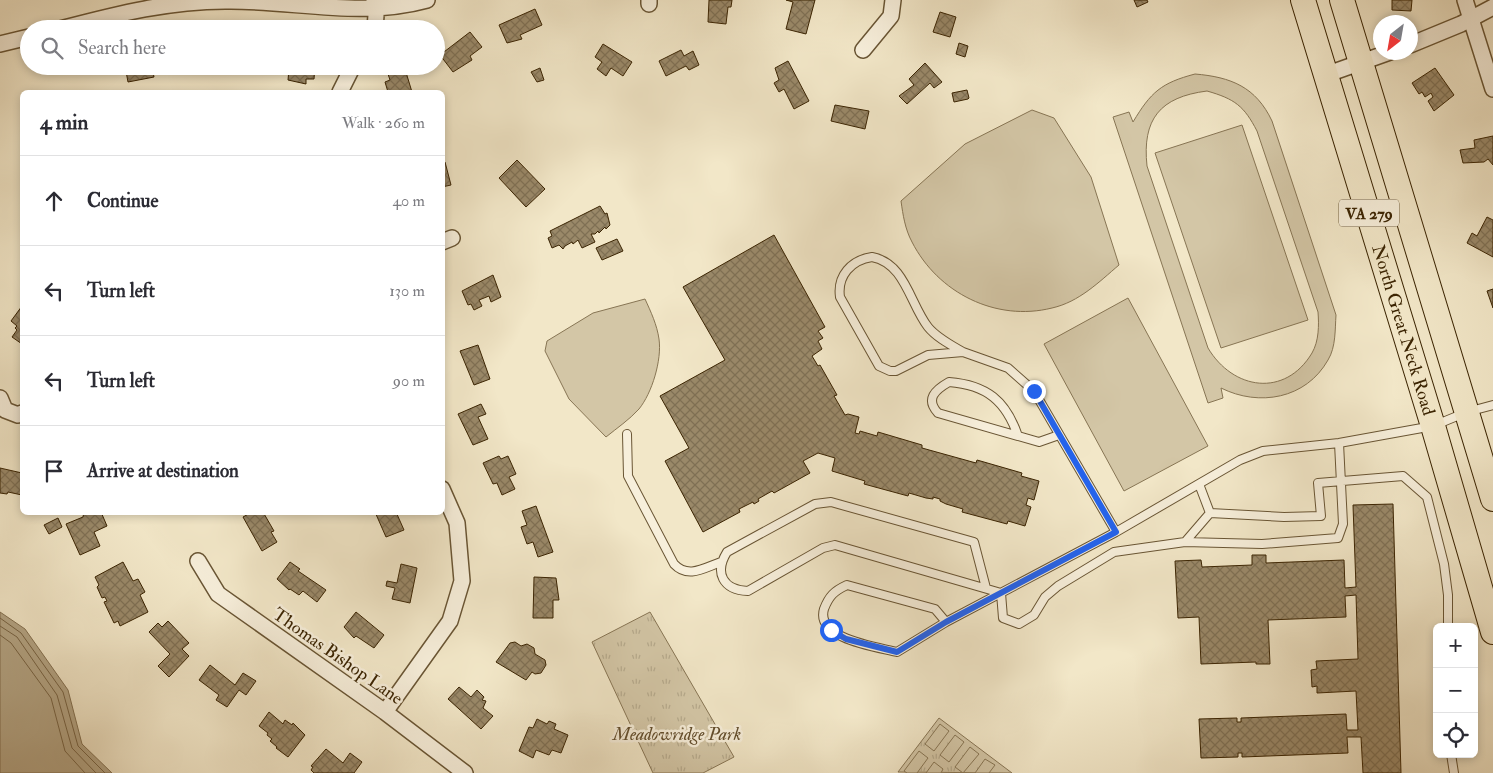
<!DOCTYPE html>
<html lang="en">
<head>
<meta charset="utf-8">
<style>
	:root { --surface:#fff; --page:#f7f7f7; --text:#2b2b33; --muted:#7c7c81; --line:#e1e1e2 }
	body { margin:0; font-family:"IM FELL Double Pica",serif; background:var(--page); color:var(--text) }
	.controls { position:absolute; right:15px; bottom:15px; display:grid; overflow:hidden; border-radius:8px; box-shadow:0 2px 8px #0003 }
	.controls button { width:45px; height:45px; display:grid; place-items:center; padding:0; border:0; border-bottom:1px solid var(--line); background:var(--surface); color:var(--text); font:25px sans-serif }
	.compass { position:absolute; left:1373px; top:15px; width:45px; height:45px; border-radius:50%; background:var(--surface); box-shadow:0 2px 8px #0003; rotate:211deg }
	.stop { position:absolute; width:15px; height:15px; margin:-11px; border:4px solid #2563eb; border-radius:50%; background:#fff }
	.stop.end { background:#2563eb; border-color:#fff; box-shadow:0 1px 5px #0008 }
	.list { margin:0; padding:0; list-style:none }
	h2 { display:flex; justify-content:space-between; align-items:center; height:65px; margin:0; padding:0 20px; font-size:21px }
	h2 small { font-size:16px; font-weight:400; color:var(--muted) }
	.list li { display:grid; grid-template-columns:32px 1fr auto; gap:15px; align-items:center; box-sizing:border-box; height:90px; padding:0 20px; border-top:1px solid var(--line) }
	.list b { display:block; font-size:19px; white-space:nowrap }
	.list em { font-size:16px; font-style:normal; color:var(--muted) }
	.icon { flex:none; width:28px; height:28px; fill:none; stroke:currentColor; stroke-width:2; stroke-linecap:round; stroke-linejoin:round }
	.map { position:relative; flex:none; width:1493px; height:773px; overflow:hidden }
	.search { position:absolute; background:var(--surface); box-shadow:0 2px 8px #0003; left:20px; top:20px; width:425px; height:55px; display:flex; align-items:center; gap:12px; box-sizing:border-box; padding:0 18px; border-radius:28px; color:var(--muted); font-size:19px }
	.panel { position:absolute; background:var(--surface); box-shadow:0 2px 8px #0003; left:20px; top:90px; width:425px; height:425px; border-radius:8px }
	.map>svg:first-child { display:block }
</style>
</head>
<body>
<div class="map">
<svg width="1493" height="773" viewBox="0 0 1493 773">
	<defs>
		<pattern id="park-tufts" width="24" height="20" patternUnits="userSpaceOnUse" patternTransform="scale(1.25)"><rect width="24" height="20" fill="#d3c6a6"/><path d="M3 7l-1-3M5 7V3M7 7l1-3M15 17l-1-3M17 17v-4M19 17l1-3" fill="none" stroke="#b6aa8d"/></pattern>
		<pattern id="building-cross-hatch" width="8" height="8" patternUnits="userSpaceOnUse" patternTransform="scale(1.25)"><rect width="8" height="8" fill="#9a8969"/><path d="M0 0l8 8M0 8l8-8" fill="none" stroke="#7f7054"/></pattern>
	</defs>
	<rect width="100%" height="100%" fill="#f2e7c8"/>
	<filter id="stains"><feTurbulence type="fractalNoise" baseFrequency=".004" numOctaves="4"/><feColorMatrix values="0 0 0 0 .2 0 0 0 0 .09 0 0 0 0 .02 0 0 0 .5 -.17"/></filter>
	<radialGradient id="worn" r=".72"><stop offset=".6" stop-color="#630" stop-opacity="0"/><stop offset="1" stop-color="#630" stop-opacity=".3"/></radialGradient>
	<path fill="url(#park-tufts)" stroke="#877554" d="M650 612 734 757 703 773H653L592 642Z
		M939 718 1012 773 898 772Z"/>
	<path fill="#d3c6a6" stroke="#877554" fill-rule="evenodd" d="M1195 74C1231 77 1256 87 1272 121L1336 315C1335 329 1336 347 1328 360 1306 399 1259 407 1221 388L1223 398 1208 403 1113 117 1129 112 1133 122C1151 92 1161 83 1195 74ZM1207 91C1235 99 1244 106 1257 131L1318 312C1319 325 1319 341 1312 353 1285 398 1233 390 1208 348L1147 166C1142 119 1160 97 1207 91Z
		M1032 110 1054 118 1091 177 1119 265C1099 282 1079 302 1052 308 996 322 938 293 912 242 905 229 903 215 901 201L965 144Z
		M1242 125 1308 320 1221 348 1155 153Z
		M1128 298 1208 446 1124 491 1044 344Z
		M645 299C651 312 657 325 659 339 662 360 652 393 639 409 629 420 617 428 606 437L569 399 545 351 547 341 593 313Z
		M940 724 949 731 934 751 925 744Z
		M955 735 964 742 949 762 940 755Z
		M970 747 979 754 963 773 955 767Z
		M919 751 928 758 917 773H907L904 771Z
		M985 759 995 765 989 773H975Z
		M934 762 943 769 941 773H926Z"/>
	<path fill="#b4a585" stroke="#847151" d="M0 612 25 629 68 690 82 744 112 773H0Z"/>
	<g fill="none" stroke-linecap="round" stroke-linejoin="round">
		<path stroke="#786444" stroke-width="1" d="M0 618 21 633 63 692 78 746 105 773
			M0 626 17 637 57 695 72 748 96 773
			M0 635 11 643 51 698 65 751 85 773"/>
	</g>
	<path fill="url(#building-cross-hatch)" stroke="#3b2402" d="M709 0H732L731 7H728L726 24 708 22Z
		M786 0H815L806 34 786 29 793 2Z
		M1134 0H1147L1148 2 1137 7Z
		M1392 0H1412L1411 11 1392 10Z
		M535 9 542 25 520 35 522 39 507 43 499 25Z
		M940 12 956 17 950 37 933 32Z
		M470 32 482 47 470 56 472 60 453 72 440 55Z
		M959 43 968 46 965 57 956 54Z
		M603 44 632 62 623 76 611 68 606 76 597 69 602 62 595 57Z
		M681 50 684 56 693 51 699 65 689 70 686 66 666 76 659 61Z
		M788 61 809 101 794 109 784 89 779 92 774 83 779 80 775 68Z
		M925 63 942 82 934 88 930 83 907 104 899 96 914 85 909 79Z
		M125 66H166L167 70 153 72 154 77 128 82Z
		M208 66H230V70L208 68Z
		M286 66H315L314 79H306V84L288 80 289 69H286Z
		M540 68 544 80 537 82 531 72Z
		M1435 68 1454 95 1434 111 1428 101 1433 97 1431 93 1425 97 1422 92 1419 94 1412 83Z
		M405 69 412 92H388L385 82 390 80 388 74Z
		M967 90 969 98 968 99 954 102 952 93Z
		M835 105 869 111 865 129 831 121Z
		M1493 136V165L1488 159 1484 162 1463 163 1460 150 1475 148 1474 140Z
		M517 160 545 189 526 207 499 178Z
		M445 162 451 185 442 187V163Z
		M600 206 605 214 607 213 610 225 606 229 605 227 599 233 598 231 595 234H591L595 242 582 248 578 240 573 244 572 242 565 246 563 249 559 245 552 248 548 238 552 236 550 231Z
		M1487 217 1493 220V257L1467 243 1472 233 1477 236Z
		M774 235 825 327 818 331 823 338 818 341 822 349 812 356 818 366 820 365 837 395 834 396 845 415 848 414 859 417 855 433 859 434 860 431 877 436 878 432 922 445V448L976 463 977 460 1022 473 1021 476 1039 481 1034 500 1028 498 1026 505 1031 507 1025 526 1008 521 1007 524 962 512 963 509 946 504 940 501V499L933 497V499L926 498 909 493 908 496 864 484 865 481 832 471 835 458 818 453 803 461 810 473 774 493 772 491 758 499 759 501 754 504 753 502 739 509 740 512 703 532 665 461 689 448 660 396 725 360 683 287Z
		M617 239 623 251 602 260 596 248Z
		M493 275 501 297 491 302 489 296 479 300 482 306 474 310 471 304 468 305 462 291Z
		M1493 289V308L1487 291Z
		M22 306V344L12 337 17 330 15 328 17 326 11 321Z
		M478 345 490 379 474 385 460 351Z
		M481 404 486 414 478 417 488 439 473 445 458 414Z
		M499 456 501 459 508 456 516 474 509 477 515 489 502 495 497 483 493 484 483 463Z
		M0 468 22 473V495L8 492 7 494 0 493Z
		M1393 504 1401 773H1363L1361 737H1347L1348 753 1242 757V753H1238V757L1201 758 1199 719 1237 718V722H1241V718L1346 714 1347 730H1358L1356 691 1317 693V686L1312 687 1311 670 1317 669 1316 661 1358 659 1356 595 1345 596 1346 617 1268 620 1270 664H1256V662L1201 664 1199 617 1178 618 1175 561 1201 560 1202 567 1252 565V555H1266V563L1344 560 1345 588 1356 587 1353 505Z
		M536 506 553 552 538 557 533 542 527 544 521 527 527 525 522 511Z
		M101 512 107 526 94 532 100 546 80 555 66 524 83 517 84 512Z
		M252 512H263L274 531 271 532 277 542 262 551 243 517Z
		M375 512H396L404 530 386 537Z
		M58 518 62 527 49 534 44 525Z
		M123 562 133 581 138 579 145 592 140 595 148 612 120 626 118 621 114 623 104 602 107 601 105 597 102 598 97 587 99 585 95 577Z
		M290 562 300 569 298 571 326 590 317 602 303 591 299 595 290 589 289 590 277 579Z
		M401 564 417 568 410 603 392 599 395 588 386 586 387 581 397 583Z
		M534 577 556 578 559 600H553V618H533Z
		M356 612 384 635 374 648 356 636 354 638 344 627Z
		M168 621 189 643 182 649 189 656 169 677 158 666 170 654 149 632 158 623 162 627Z
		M515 642 521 646 527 644 534 648 535 654 545 660 546 665 541 673 535 674 532 672 526 680 496 662 510 643Z
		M210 665 235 685 243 673 256 681 246 695 239 690 227 707 216 700 219 695 199 680Z
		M459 687 471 697 477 690 484 697 482 700 486 701 483 708 493 716 481 729 448 699Z
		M269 712 283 724 285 720 292 725 293 723 305 735 288 757 276 748 277 747 270 741 272 739 267 735 268 733 259 726Z
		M537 719 547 724 549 721 556 724 554 729 568 735 561 753 552 750 549 755 536 750 533 758 519 751 529 727 533 728Z
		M326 749 343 763 350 753 362 762 354 773H314L311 770 313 767 311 766Z"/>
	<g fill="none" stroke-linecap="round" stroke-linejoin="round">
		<defs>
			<path id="service" d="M872 257C905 263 910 304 928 327 937 338 951 345 963 352L928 355 896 371H890L879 366 840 297C837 276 851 260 872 257Z
				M963 352 1008 368 1034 391 1116 532
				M627 434 628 476 674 564C688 579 704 568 721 562
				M1018 436C1006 401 987 385 949 382 935 390 925 399 938 413L1039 442 1059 435
				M1199 484 1210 513 1284 517 1321 516 1318 483 1403 476 1427 497 1444 564 1448 595V627
				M1185 542 1210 513
				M986 588 974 542 831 502 815 504 727 552C714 573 723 590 748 591L823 548 835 545 1001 593 1003 618 1019 624 1034 615 1045 597 1058 586 1114 552 1185 542 1262 544 1338 538 1343 524 1339 443
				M946 622 935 609 847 585C834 591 829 596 824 609 815 639 878 647 897 652L946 622 1116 532 1240 460 1263 451 1339 443 1433 426 1467 412 1493 405
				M1451 754 1454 773"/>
			<path id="minor" d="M374 0 376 15 375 29
				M649 0V4
				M1465 0 1493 89
				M60 29C117 14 172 0 231 1 297 1 362 18 427 0
				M0 44 29 37
				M1410 45 1461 24 1493 7
				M863 50 891 16 893 0
				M1328 74 1390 52
				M340 92 353 66
				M442 242 452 238
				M0 398 5 410 18 415 22 413
				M198 561 218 594 385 712 465 773
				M385 712 450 621 462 581 457 523 442 489"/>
			<g id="primary">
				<path id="s1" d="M1303 0 1433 426 1493 632"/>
				<path d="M1342 0 1493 499"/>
			</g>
		</defs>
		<use href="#service" stroke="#695534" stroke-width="10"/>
		<use href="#minor" stroke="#695534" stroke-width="18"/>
		<use href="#primary" stroke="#3b2402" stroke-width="26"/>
		<use href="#service" stroke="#f7efdb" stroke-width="8"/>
		<use href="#minor" stroke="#f7efdb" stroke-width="15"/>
		<use href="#primary" stroke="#f2e7c8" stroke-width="24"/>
	</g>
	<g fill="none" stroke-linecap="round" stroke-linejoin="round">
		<path stroke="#2563eb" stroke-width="6" d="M831 630 846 639 897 652 946 622 1116 532 1034 391"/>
	</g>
	<g text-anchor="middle" stroke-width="5" stroke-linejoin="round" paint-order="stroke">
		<rect fill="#f7efdb" stroke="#736143" stroke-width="1" x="1339" y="199.5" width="60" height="27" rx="4"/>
		<g font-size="16" font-weight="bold" fill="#3b2402">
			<text x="1369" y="219">VA 279</text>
		</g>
		<g font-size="18" fill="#3b2402" stroke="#f7efdb">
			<text dy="6" stroke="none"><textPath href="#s1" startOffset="345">North Great Neck Road</textPath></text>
			<text transform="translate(338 656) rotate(35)" y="6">Thomas Bishop Lane</text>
		</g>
		<g font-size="18" font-style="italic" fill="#614c2b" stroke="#f7efdb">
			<text x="677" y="740">Meadowridge Park</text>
		</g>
	</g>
	<rect width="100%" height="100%" filter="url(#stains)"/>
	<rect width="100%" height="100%" fill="url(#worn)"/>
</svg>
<div class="controls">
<button>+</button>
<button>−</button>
<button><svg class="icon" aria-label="locate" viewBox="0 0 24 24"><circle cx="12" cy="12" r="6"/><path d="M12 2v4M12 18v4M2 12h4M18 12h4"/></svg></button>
</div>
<svg class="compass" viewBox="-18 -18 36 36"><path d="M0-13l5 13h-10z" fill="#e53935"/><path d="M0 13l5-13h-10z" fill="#7c7c81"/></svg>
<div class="stop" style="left:831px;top:630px"></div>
<div class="stop end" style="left:1034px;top:391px"></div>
<div class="search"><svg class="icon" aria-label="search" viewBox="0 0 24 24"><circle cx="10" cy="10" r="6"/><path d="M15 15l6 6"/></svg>Search here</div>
<section class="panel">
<h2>4 min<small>Walk · 260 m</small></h2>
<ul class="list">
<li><svg class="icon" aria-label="ahead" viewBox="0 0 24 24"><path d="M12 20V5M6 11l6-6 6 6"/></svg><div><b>Continue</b></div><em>40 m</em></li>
<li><svg class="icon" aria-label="left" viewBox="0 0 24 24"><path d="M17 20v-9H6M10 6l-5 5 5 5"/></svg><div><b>Turn left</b></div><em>130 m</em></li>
<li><svg class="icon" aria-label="left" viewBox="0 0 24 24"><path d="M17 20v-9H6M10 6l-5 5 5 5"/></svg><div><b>Turn left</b></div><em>90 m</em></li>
<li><svg class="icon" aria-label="arrive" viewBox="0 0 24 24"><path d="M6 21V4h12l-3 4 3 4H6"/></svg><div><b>Arrive at destination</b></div></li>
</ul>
</section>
</div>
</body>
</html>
